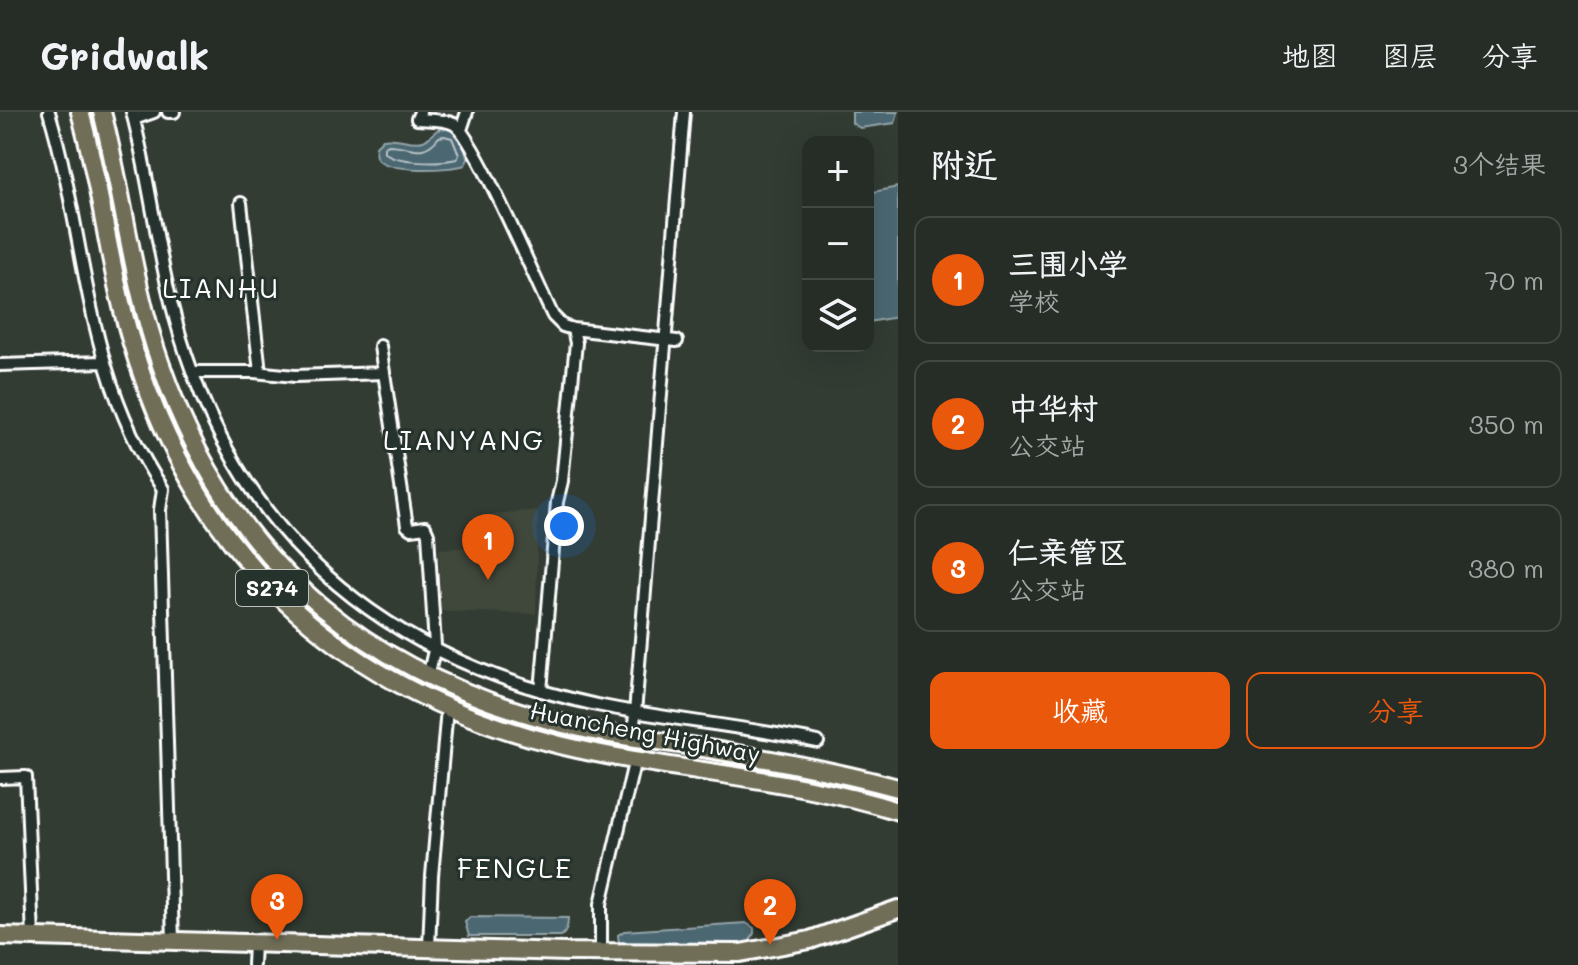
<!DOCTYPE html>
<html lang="zh">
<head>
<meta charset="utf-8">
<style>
	:root { --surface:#262d26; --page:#2e352e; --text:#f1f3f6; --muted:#a4a8a7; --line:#424943; --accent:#ea580c }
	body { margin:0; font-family:Mali,"LXGW WenKai TC",sans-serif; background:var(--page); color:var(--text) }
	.controls { position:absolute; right:24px; top:24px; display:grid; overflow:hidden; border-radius:16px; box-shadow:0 8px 32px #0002 }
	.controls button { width:72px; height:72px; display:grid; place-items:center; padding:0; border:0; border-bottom:2px solid var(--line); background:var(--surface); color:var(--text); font:40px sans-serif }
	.you { position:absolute; left:564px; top:414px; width:28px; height:28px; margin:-20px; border:6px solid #fff; border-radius:50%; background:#1a73e8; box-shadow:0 0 0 12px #1a73e833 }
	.badge { display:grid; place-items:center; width:52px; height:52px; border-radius:50%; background:var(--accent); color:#fff; font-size:26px; font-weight:700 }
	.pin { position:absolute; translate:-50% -66px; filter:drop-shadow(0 2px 4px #0008) }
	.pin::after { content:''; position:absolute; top:42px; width:28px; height:24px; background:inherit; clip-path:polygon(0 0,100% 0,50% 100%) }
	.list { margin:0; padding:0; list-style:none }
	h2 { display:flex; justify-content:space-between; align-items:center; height:104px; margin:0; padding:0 32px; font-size:34px }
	h2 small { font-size:26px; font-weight:400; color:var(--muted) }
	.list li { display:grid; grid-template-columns:52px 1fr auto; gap:24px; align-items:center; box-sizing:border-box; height:128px; margin:0 16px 16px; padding:0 16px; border:2px solid var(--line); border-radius:16px }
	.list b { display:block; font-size:30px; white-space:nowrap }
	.list p { margin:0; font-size:26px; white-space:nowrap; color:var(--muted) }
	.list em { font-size:26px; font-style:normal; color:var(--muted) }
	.actions { display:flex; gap:16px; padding:24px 32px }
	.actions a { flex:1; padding:18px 0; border:2px solid var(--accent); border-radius:16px; text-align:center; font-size:28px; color:var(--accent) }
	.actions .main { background:var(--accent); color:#fff }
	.icon { flex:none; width:44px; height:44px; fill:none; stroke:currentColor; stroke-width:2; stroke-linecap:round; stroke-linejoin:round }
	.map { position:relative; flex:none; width:898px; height:853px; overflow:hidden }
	header { display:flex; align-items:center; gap:48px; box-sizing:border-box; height:112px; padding:0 40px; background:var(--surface); border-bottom:2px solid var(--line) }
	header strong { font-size:38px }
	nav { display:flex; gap:44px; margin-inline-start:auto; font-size:28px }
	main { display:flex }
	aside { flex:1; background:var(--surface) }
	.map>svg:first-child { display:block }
</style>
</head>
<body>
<header>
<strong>Gridwalk</strong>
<nav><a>地图</a><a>图层</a><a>分享</a></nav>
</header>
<main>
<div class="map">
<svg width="898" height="853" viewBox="0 0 898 853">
	<rect width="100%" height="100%" fill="#323c33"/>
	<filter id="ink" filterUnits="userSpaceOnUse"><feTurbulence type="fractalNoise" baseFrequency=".0125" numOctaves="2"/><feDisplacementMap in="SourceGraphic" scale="16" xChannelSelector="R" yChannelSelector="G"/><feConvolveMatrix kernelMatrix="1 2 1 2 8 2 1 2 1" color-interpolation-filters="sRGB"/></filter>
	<g filter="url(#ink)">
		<path fill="#40473a" d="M538 398 536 502 441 499 439 437 484 434 472 404Z"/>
		<path fill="#4c6772" stroke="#94a4aa" stroke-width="2" d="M852 0H898L895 11 860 16 852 11Z
			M444 16 457 18 468 47 465 53C450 58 387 61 377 46 374 43 376 38 376 34L383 27C397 24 412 33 423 29 432 26 433 17 444 16Z
			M898 75V205L868 210V81Z
			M470 805 568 806C568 813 567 821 561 824H469L465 810Z
			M746 811 754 816V821L749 831 698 835 619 832 618 823 624 819Z"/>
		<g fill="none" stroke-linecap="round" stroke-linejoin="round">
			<path stroke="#b7c2c7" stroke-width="2" d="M444 24 452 26 459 43 457 47C440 51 397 51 384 40V35L389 33C411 33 422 47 439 25Z"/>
			<defs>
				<path id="street" d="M49 0C88 131 83 259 163 377L160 398 173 829
					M132 0C153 80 159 163 186 242 252 441 397 550 597 593 670 608 745 614 818 630
					M168 0H174
					M420 0 417 7C428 8 444 7 454 12 474 23 538 174 553 204L563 214 573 217 677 229
					M134 7 154 0
					M461 18 467 0
					M241 91 260 260
					M380 234 407 414 411 417 425 415 428 422 435 534 428 565
					M0 253 103 250
					M192 260H254L295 264 384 261
					M541 579 557 390 562 369 576 231 573 217
					M633 626 684 0
					M0 666 26 665 33 825
					M429 835 432 764 447 597
					M601 840V792L635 647
					M253 853 254 831"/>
				<path id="primary" d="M80 0C101 74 108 151 130 225 193 442 340 579 560 633 671 660 788 664 898 699
					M102 0C124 84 132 171 161 253 233 460 378 572 589 618 621 625 653 628 685 633 756 645 828 657 898 676
					M0 824 566 840 740 841 810 828 898 797"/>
			</defs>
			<use href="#street" stroke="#fff" stroke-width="16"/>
			<use href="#primary" stroke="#fff" stroke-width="22"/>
			<use href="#street" stroke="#26332d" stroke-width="10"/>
			<use href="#primary" stroke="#716e59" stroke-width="16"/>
		</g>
	</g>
	<g text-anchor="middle" stroke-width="6" stroke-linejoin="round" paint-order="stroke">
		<rect fill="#26332d" stroke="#bec2c0" stroke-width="2" x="236" y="458" width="72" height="36" rx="6"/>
		<g font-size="22" font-weight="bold" fill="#fff">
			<text x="272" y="484">S274</text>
		</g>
		<g font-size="24" fill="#fff" stroke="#26332d">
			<text transform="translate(645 621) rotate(11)" y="8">Huancheng Highway</text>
		</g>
		<g font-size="28" letter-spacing="2" fill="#fff" stroke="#26332d">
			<text x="221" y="186">LIANHU</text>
			<text x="464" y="338">LIANYANG</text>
			<text x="515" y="766">FENGLE</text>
		</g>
	</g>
</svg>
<div class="controls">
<button>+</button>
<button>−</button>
<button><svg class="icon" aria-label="layers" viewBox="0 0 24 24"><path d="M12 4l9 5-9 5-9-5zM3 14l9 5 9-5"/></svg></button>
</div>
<div class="you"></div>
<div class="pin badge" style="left:488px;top:468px">1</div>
<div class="pin badge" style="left:770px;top:833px">2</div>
<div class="pin badge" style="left:277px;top:828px">3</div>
</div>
<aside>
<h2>附近<small>3个结果</small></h2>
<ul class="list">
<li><span class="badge">1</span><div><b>三围小学</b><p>学校</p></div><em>70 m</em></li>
<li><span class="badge">2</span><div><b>中华村</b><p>公交站</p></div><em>350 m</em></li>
<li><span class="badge">3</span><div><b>仁亲管区</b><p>公交站</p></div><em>380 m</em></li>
</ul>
<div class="actions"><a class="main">收藏</a><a>分享</a></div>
</aside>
</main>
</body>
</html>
